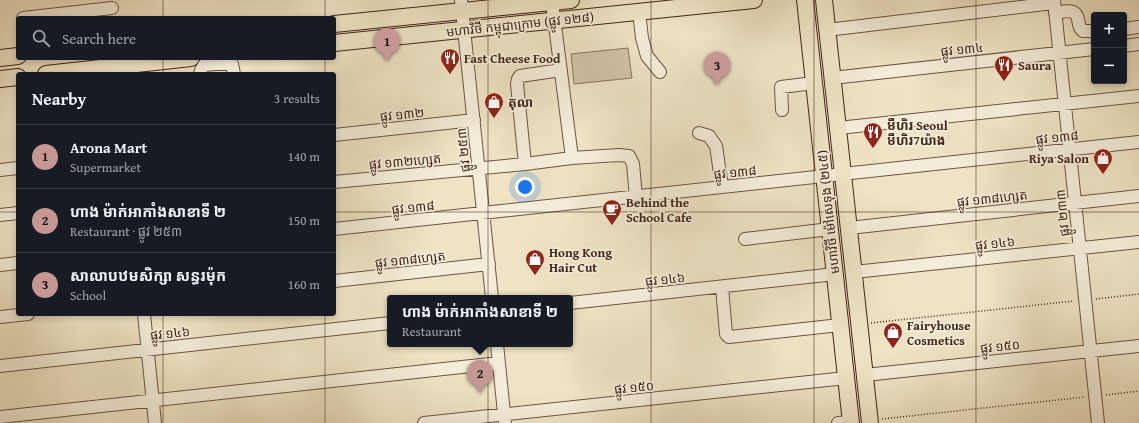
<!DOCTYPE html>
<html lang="en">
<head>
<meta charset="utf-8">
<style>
	:root { --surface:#171b24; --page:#20242c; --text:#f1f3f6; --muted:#9ea1a6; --line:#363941; --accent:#c59692 }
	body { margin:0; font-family:"Gentium Book Plus","Noto Sans Khmer",serif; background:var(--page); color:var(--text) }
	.controls { position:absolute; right:12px; top:12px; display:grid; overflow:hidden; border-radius:4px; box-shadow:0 2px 6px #0003 }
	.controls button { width:36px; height:36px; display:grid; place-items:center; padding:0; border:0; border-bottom:1px solid var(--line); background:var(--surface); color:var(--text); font:20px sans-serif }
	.you { position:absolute; left:525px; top:187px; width:14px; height:14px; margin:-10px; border:3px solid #fff; border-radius:50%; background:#1a73e8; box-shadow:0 0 0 6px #1a73e833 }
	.badge { display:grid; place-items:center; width:26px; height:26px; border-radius:50%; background:var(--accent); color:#111; font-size:13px; font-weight:700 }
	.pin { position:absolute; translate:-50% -33px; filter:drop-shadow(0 1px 2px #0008) }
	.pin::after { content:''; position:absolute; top:21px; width:14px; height:12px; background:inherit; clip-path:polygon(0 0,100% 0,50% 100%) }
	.popup { position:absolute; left:387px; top:295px; width:186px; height:52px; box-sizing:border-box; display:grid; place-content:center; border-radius:4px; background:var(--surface); filter:drop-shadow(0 1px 3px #0005); font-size:13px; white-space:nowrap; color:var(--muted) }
	.popup b { font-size:15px; color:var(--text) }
	.popup::after { content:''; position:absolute; left:50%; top:100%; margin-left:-8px; border:8px solid transparent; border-top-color:var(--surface) }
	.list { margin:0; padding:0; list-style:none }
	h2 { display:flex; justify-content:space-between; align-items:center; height:52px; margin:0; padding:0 16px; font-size:17px }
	h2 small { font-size:13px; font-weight:400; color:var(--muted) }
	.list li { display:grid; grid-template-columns:26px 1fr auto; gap:12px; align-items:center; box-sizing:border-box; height:64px; padding:0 16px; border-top:1px solid var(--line) }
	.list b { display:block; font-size:15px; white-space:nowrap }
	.list p { margin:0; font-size:13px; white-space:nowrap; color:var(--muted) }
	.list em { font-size:13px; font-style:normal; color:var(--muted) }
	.icon { flex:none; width:22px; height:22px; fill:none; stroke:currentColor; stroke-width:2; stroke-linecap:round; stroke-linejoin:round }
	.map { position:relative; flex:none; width:1139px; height:423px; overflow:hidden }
	.search { position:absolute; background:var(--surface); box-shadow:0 2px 6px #0003; left:16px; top:16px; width:320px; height:44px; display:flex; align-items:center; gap:10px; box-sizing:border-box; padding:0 14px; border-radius:4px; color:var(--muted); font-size:15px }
	.panel { position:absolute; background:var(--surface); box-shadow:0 2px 6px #0003; left:16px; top:72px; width:320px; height:244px; border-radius:4px }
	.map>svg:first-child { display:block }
</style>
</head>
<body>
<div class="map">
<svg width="1139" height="423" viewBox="0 0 1139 423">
	<rect width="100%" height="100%" fill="#eee3c4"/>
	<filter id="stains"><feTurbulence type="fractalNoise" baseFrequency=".005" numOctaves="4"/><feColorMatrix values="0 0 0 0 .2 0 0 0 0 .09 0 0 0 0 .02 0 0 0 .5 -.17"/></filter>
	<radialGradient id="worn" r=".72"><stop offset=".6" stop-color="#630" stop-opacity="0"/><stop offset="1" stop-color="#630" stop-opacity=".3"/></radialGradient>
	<path fill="#d1c3a7" stroke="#8a7460" d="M628 48 632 78 574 84 571 54Z"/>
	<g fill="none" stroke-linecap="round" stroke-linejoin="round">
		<defs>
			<path id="minor" d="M461 0 492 298
				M1054 0 1098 423
				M552 2 572 158
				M639 12 642 38 647 56 660 72
				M1055 13C1062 12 1074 8 1077 16 1079 20 1078 25 1081 29L1083 31H1094
				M23 18 112 8
				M1124 29 1139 27
				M827 30 1054 3
				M1124 46 1139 44
				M216 64H232L234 74
				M200 74 201 70 204 65 216 64 215 58
				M832 78 1094 49
				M782 110 781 87 814 83
				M838 128 1139 96
				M699 133 709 136 716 146 722 187
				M334 135 474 120
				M525 164 517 84 518 79 520 76 561 70
				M0 170 18 168
				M334 182 525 164 572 158 619 155 629 156 633 164 636 197
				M0 215 18 213
				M849 228 1139 196
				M334 229 1139 142
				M745 239 830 229
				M0 265 18 263
				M854 272 1139 242
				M334 281 489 264
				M722 287 726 334 729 337 840 325
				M570 303 835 274
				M144 314 155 423
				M0 317 28 314
				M497 344 505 423
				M0 366 390 323
				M865 375 1139 346
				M0 417 499 363
				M424 423 846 378
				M838 423 851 422"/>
			<path id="major" d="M805 0 851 423
				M824 0 870 423
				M334 24 571 0
				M334 43 754 0
				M0 58 18 56
				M46 74 191 58
				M0 79 18 77"/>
		</defs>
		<use href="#minor" stroke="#6d5444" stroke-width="14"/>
		<use href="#major" stroke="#422419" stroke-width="18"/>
		<path stroke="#422419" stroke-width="1.5" stroke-dasharray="1 2" stroke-linecap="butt" d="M1096 299 1139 294
			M871 323 1074 301
			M1106 395 1139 391
			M882 419 1085 397"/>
		<use href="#minor" stroke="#f4edd9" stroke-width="12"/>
		<use href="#major" stroke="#eee3c4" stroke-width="16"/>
	</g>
	<path fill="none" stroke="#422419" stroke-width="1" stroke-opacity="0.55" d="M163 0V18M325 0V18M488 0V423M651 0V423M814 0V423M976 0V423M163 58V74M325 58V74M0 212H18M334 212H1139M163 314V423M325 314V423"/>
	<defs>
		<symbol id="restaurant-pin" viewBox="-11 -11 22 30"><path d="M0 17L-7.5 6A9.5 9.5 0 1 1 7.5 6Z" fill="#8f2418" stroke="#f4edd9"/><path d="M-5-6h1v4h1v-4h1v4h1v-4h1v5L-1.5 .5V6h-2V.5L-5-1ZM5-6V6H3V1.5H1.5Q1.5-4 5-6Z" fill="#fff"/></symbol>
		<symbol id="shop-pin" viewBox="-11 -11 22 30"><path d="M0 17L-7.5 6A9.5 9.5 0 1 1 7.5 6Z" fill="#8f2418" stroke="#f4edd9"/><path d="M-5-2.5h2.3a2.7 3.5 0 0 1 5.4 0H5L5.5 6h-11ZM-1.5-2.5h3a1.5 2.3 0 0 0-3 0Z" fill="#fff"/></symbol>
		<symbol id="cafe-pin" viewBox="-11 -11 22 30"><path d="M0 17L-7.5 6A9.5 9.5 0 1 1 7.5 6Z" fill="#8f2418" stroke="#f4edd9"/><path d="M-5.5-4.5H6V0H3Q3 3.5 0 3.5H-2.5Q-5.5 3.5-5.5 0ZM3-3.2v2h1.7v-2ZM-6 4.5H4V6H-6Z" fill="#fff"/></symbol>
	</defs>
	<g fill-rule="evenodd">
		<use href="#restaurant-pin" x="439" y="47" width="22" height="30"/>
		<use href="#restaurant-pin" x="993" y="54" width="22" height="30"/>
		<use href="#shop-pin" x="483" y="91" width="22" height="30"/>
		<use href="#restaurant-pin" x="862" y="121" width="22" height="30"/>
		<use href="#shop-pin" x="1092" y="147" width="22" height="30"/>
		<use href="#cafe-pin" x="601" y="198" width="22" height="30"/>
		<use href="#shop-pin" x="524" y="248" width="22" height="30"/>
		<use href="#shop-pin" x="882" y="321" width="22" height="30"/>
	</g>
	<g text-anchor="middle" stroke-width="3.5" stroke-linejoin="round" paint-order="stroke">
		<g font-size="13" fill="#422419" stroke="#f4edd9">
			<text transform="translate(520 24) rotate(-6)" y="5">មហាវិថី កម្ពុជាក្រោម (ផ្លូវ ១២៨)</text>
			<text transform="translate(962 49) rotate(-6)" y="5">ផ្លូវ ១៣៤</text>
			<text transform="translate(402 114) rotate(-6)" y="5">ផ្លូវ ១៣២</text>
			<text transform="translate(1057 137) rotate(-6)" y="5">ផ្លូវ ១៣៨</text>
			<text transform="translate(463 150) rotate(-96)" y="5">ផ្លូវ ២៥៣</text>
			<text transform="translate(405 161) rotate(-5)" y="5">ផ្លូវ ១៣២ហ្សេត</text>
			<text transform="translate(735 172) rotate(-6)" y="5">ផ្លូវ ១៣៨</text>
			<text transform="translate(992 198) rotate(-6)" y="5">ផ្លូវ ១៣៨ហ្សេត</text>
			<text transform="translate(413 207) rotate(-6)" y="5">ផ្លូវ ១៣៨</text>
			<text transform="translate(828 212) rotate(-96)" y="5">មហាវិថី ម៉ៅសេទុង (២៤៥)</text>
			<text transform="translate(1062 213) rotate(-96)" y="5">ផ្លូវ ២៣៣</text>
			<text transform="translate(995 243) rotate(-6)" y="5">ផ្លូវ ១៤៦</text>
			<text transform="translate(410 259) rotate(-6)" y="5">ផ្លូវ ១៣៨ហ្សេត</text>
			<text transform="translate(665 279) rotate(-6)" y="5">ផ្លូវ ១៤៦</text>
			<text transform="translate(170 333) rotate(-6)" y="5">ផ្លូវ ១៤៦</text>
			<text transform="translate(1000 346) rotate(-6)" y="5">ផ្លូវ ១៥០</text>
			<text transform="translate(634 387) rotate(-6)" y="5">ផ្លូវ ១៥០</text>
		</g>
		<g font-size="13" font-weight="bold" fill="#422419" stroke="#f4edd9" text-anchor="start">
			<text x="464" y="63">Fast Cheese Food</text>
			<text x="1018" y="70">Saura</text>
			<text x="508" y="107">តុលា</text>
			<text x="887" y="130">មីហិរ Seoul<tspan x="887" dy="15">មីហិរ7យ៉ាង</tspan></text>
			<text x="1089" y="163" text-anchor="end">Riya Salon</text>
			<text x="626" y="207">Behind the<tspan x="626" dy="15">School Cafe</tspan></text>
			<text x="549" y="257">Hong Kong<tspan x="549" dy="15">Hair Cut</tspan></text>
			<text x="907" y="330">Fairyhouse<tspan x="907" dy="15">Cosmetics</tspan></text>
		</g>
	</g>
	<rect width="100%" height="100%" filter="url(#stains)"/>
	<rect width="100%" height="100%" fill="url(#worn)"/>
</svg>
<div class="controls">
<button>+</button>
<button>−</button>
</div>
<div class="you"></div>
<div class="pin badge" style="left:387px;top:61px">1</div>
<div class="pin badge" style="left:480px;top:393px">2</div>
<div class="popup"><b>ហាង ម៉ាក់អាកាំងសាខាទី ២</b>Restaurant</div>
<div class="pin badge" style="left:717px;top:85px">3</div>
<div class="search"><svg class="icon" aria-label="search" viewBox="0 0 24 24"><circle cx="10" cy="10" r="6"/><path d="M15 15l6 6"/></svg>Search here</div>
<section class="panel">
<h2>Nearby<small>3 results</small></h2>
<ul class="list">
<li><span class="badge">1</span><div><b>Arona Mart</b><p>Supermarket</p></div><em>140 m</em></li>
<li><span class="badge">2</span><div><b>ហាង ម៉ាក់អាកាំងសាខាទី ២</b><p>Restaurant · ផ្លូវ ២៥៣</p></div><em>150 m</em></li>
<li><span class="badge">3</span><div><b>សាលាបឋមសិក្សា សន្ធរម៉ុក</b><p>School</p></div><em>160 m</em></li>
</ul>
</section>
</div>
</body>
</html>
